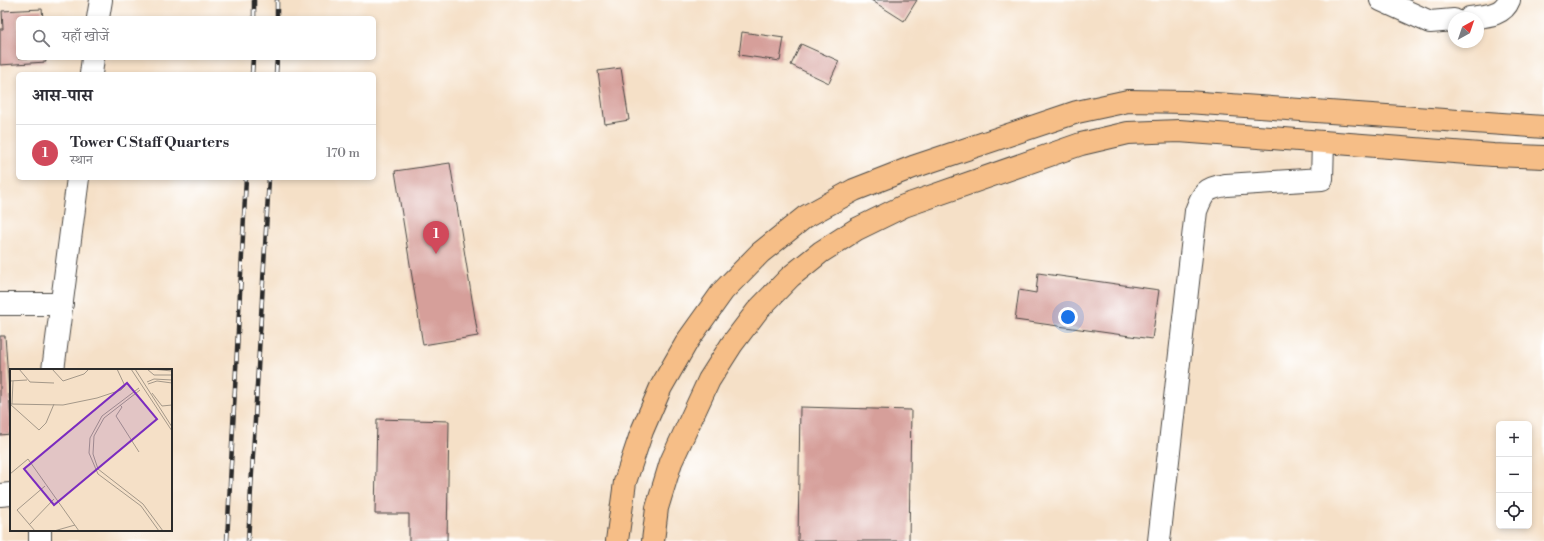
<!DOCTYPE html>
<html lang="hi">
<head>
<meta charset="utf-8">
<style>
	:root { --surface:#fff; --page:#f7f7f7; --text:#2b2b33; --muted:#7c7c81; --line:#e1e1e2; --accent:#d1495b }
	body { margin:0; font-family:"Libre Bodoni","Noto Serif Devanagari",serif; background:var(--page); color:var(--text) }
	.controls { position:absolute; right:12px; bottom:12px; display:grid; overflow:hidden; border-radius:6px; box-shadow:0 2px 6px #0003 }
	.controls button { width:36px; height:36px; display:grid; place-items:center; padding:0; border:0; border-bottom:1px solid var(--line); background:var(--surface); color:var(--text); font:20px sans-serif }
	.compass { position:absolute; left:1448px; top:12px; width:36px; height:36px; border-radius:50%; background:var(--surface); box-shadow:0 2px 6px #0003; rotate:40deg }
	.you { position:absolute; left:1068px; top:317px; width:14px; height:14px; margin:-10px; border:3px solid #fff; border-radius:50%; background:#1a73e8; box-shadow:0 0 0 6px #1a73e833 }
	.badge { display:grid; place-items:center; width:26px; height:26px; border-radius:50%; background:var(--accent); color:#fff; font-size:13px; font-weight:700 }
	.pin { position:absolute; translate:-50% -33px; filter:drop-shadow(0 1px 2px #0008) }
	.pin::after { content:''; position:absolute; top:21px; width:14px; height:12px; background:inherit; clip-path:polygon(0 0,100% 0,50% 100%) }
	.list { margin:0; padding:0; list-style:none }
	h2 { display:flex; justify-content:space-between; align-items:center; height:52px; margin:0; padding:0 16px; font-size:17px }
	h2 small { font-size:13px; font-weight:400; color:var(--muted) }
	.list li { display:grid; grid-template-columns:26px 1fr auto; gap:12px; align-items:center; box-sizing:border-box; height:56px; padding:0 16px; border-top:1px solid var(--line) }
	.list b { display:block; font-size:15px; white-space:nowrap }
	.list p { margin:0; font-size:13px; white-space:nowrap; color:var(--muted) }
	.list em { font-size:13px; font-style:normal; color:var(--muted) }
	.icon { flex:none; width:22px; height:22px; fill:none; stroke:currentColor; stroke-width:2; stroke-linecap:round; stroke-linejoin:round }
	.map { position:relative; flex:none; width:1544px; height:541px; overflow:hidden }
	.search { position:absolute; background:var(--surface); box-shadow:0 2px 6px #0003; left:16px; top:16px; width:360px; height:44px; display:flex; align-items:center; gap:10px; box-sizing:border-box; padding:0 14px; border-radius:6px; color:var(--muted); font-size:15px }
	.panel { position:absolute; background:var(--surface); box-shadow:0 2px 6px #0003; left:16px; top:72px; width:360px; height:108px; border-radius:6px }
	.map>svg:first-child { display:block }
</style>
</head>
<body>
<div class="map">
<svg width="1544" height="541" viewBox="0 0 1544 541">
	<rect width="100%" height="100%" fill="#fff"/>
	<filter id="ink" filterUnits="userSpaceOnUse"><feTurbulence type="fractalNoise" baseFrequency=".025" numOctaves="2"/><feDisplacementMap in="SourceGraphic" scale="8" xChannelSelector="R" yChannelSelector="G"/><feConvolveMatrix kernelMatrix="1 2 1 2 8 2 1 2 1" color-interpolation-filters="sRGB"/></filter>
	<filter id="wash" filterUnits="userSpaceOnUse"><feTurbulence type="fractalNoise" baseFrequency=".012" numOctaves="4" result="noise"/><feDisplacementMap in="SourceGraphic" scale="16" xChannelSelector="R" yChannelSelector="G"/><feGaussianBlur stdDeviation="0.9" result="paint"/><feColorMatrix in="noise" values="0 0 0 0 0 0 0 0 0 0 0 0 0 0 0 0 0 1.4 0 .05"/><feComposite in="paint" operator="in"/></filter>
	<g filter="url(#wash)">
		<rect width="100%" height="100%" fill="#f5e0c7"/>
		<g id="blocks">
			<path fill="#d69f9a" d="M871 0H917L904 21Z
				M42 9 43 18H18V58H45L46 62 0 65V29H3L2 11Z
				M742 32 784 38 780 61 739 55Z
				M801 44 839 61 829 83 791 65Z
				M621 68 629 120 605 124 598 71Z
				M450 163 478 336 423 345 395 171Z
				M1038 273 1159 290 1152 339 1015 320 1019 290 1036 293Z
				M0 336H5L11 421V434L0 435Z
				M800 407 911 410 909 541H798Z
				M377 419 449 421 447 541H409V514H375Z"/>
		</g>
	</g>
	<g filter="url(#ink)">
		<use href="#blocks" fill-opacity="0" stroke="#494642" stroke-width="1"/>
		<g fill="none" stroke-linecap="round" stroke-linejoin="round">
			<defs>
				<path id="minor" d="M1381 0 1430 22 1454 20
					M98 18 101 0
					M1470 18C1484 16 1503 16 1509 0
					M91 74 93 58
					M0 304H62
					M53 370 78 178
					M0 495 11 494
					M40 541V530
					M1159 541 1196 211C1203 193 1205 188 1226 185L1322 179 1323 142"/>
				<path id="major" d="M617 541 625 482 642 431 661 387 688 340 723 291 760 253 805 217 854 190 913 167 1077 112 1128 101 1187 102 1544 127
					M653 541 657 508 671 462 709 380 732 344 757 311 790 277 821 252 857 229 904 206 1081 144 1128 133 1179 131 1493 155 1544 157"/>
			</defs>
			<use href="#minor" stroke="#494642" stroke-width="24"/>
			<use href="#major" stroke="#494642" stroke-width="24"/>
			<use href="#minor" stroke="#fff" stroke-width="22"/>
			<use href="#major" stroke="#f6be87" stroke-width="22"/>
			<defs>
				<path id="rail" d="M277 0V18
					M254 18V0
					M252 74 253 58
					M276 74 277 58
					M227 541 246 178
					M248 541 269 178"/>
			</defs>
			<use href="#rail" stroke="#2b2b2b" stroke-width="4.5"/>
			<use href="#rail" stroke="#fff" stroke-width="3" stroke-dasharray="9" stroke-linecap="butt"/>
		</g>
	</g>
	<g transform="translate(10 369)">
		<rect width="162" height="162" fill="#f5e0c7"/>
		<path fill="none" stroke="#a49889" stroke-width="1" d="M9 0 20 13 44 14M42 0 53 12 74 5 79 0M121 0 162 62M125 0 162 58M137 0 144 6H162M141 0 162 2M0 12 17 11M137 13 144 10 162 11M138 15 147 12 162 14M129 19 92 47 80 69 79 84 88 105 131 137 149 162M130 21 94 49 84 67 83 85 88 100 133 135 153 162M142 24 152 37 162 36M0 35 53 36 87 29 111 21 115 17 107 0M0 35 29 61 36 54 44 35M2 35 3 12M110 36 112 38 106 47 129 83M0 105 18 90 69 162M19 156 44 130M25 162 7 141 35 117M44 162 65 156"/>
		<path fill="#7b2cbf" fill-opacity="0.15" stroke="#7b2cbf" stroke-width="2" d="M117 14 147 50 44 136 14 100Z"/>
		<rect width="162" height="162" fill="none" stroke="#2b2b2b" stroke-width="2"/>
	</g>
</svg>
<div class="controls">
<button>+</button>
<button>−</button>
<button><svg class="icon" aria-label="locate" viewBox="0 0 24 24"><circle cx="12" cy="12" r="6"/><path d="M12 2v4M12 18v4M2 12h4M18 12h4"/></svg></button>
</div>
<svg class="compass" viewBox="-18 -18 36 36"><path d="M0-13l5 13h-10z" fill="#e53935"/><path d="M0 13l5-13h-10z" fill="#7c7c81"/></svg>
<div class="you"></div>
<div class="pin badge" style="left:436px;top:254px">1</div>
<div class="search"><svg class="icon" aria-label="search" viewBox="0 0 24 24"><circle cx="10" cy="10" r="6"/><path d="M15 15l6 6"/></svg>यहाँ खोजें</div>
<section class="panel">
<h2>आस-पास<small></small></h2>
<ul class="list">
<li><span class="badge">1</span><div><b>Tower C Staff Quarters</b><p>स्थान</p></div><em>170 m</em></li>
</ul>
</section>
</div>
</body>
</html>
